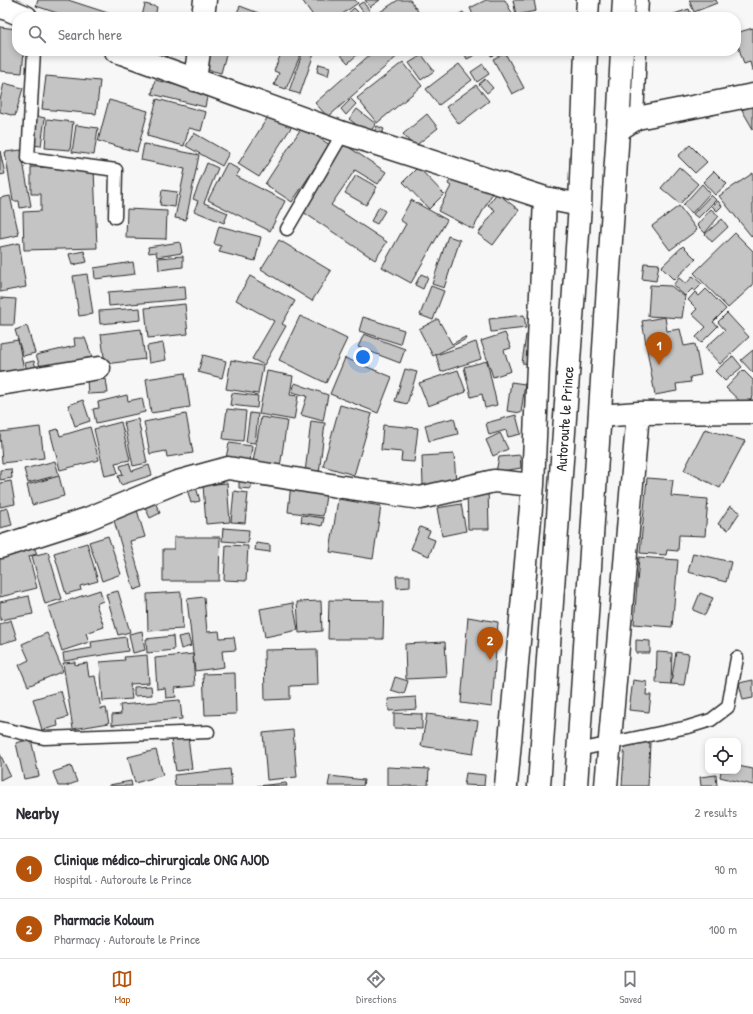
<!DOCTYPE html>
<html lang="en">
<head>
<meta charset="utf-8">
<style>
	:root { --surface:#fff; --page:#f2f2f3; --text:#2b2b33; --muted:#7c7c81; --line:#e1e1e2; --accent:#b45309 }
	body { margin:0; font-family:"Patrick Hand",sans-serif; background:var(--page); color:var(--text) }
	.controls { position:absolute; right:12px; bottom:12px; display:grid; overflow:hidden; border-radius:8px; box-shadow:0 2px 6px #0003 }
	.controls button { width:36px; height:36px; display:grid; place-items:center; padding:0; border:0; border-bottom:1px solid var(--line); background:var(--surface); color:var(--text); font:20px sans-serif }
	.you { position:absolute; left:363px; top:357px; width:14px; height:14px; margin:-10px; border:3px solid #fff; border-radius:50%; background:#1a73e8; box-shadow:0 0 0 6px #1a73e833 }
	.badge { display:grid; place-items:center; width:26px; height:26px; border-radius:50%; background:var(--accent); color:#fff; font-size:13px; font-weight:700 }
	.pin { position:absolute; translate:-50% -33px; filter:drop-shadow(0 1px 2px #0008) }
	.pin::after { content:''; position:absolute; top:21px; width:14px; height:12px; background:inherit; clip-path:polygon(0 0,100% 0,50% 100%) }
	.list { margin:0; padding:0; list-style:none }
	h2 { display:flex; justify-content:space-between; align-items:center; height:52px; margin:0; padding:0 16px; font-size:17px }
	h2 small { font-size:13px; font-weight:400; color:var(--muted) }
	.list li { display:grid; grid-template-columns:26px 1fr auto; gap:12px; align-items:center; box-sizing:border-box; height:60px; padding:0 16px; border-top:1px solid var(--line) }
	.list b { display:block; font-size:15px; white-space:nowrap }
	.list p { margin:0; font-size:13px; white-space:nowrap; color:var(--muted) }
	.list em { font-size:13px; font-style:normal; color:var(--muted) }
	.icon { flex:none; width:22px; height:22px; fill:none; stroke:currentColor; stroke-width:2; stroke-linecap:round; stroke-linejoin:round }
	.map { position:relative; flex:none; width:753px; height:786px; overflow:hidden }
	.search { position:absolute; background:var(--surface); box-shadow:0 2px 6px #0003; left:12px; right:12px; top:12px; height:44px; display:flex; align-items:center; gap:10px; box-sizing:border-box; padding:0 14px; border-radius:16px; color:var(--muted); font-size:15px }
	.sheet { height:172px; background:var(--surface) }
	nav { display:flex; justify-content:space-around; align-items:center; box-sizing:border-box; height:56px; border-top:1px solid var(--line); background:var(--surface); font-size:11px; color:var(--muted) }
	nav a { display:grid; justify-items:center; gap:2px }
	nav .on { color:var(--accent) }
	.map>svg:first-child { display:block }
</style>
</head>
<body>
<div class="map">
<svg width="753" height="786" viewBox="0 0 753 786">
	<rect width="100%" height="100%" fill="#f7f7f7"/>
	<filter id="ink" filterUnits="userSpaceOnUse"><feTurbulence type="fractalNoise" baseFrequency=".025" numOctaves="2"/><feDisplacementMap in="SourceGraphic" scale="8" xChannelSelector="R" yChannelSelector="G"/><feConvolveMatrix kernelMatrix="1 2 1 2 8 2 1 2 1" color-interpolation-filters="sRGB"/></filter>
	<g filter="url(#ink)">
		<path fill="#c4c4c4" stroke="#2b2b2b" d="M38 0H68L111 14 110 17H69L36 6Z
			M302 0H355L358 3 338 17H314Z
			M365 0H380L370 7Z
			M398 0H410L422 17H380L377 14Z
			M486 0H505L514 17H474L470 8Z
			M513 0H534L536 11 516 15Z
			M689 0H716L717 3 694 12Z
			M363 2 372 14 367 17 358 5Z
			M145 4 157 7 155 17 142 16Z
			M240 6 269 17H235Z
			M354 8 363 17H344Z
			M689 9 692 17H665Z
			M463 12 466 17H454Z
			M0 27 17 29V51H24L22 73 0 71Z
			M753 28V70H752L750 62 744 64 736 39V33Z
			M205 51H227L221 73 201 68Z
			M282 51H302L286 89 274 85 279 73 274 71Z
			M303 51H315L300 94 289 91Z
			M337 51H361L348 63Z
			M374 51H399L401 53 328 117 315 103Z
			M463 51H483L467 59Z
			M490 51H508L491 56Z
			M505 53 524 88 512 94 493 59Z
			M422 55 434 71 421 80 409 63Z
			M403 62 422 86 377 123 357 98Z
			M319 64 330 67 328 76 317 72Z
			M459 64 472 80 439 105 426 89Z
			M483 64 489 74 477 82 471 72Z
			M46 76 100 81 96 114 42 109Z
			M485 79 493 88 487 93 479 84Z
			M155 80 208 93 205 107 152 94Z
			M4 83 23 88 15 116 0 112V100Z
			M476 85 489 101 459 124 446 107Z
			M157 99 206 112 201 131 189 128 184 146 147 136Z
			M351 99 356 104 346 115 341 109Z
			M109 100 148 111 137 152 98 141Z
			M753 104V129L742 110Z
			M357 109 376 124 368 134 349 119Z
			M271 112 292 126 259 177 238 164Z
			M427 114 438 128 414 147 403 134Z
			M36 116 45 118 41 146 32 145Z
			M47 119 73 122 70 150 45 148Z
			M76 125 98 128 94 155 72 152Z
			M377 126 384 129 380 138 372 135Z
			M302 127 330 145 292 202 265 184Z
			M194 133 229 153 222 166 186 146Z
			M144 144 199 155 186 220 175 218 185 169 141 160Z
			M344 144 386 172 378 184 355 170 331 205 387 242 375 260 300 210Z
			M690 145 707 162 695 173 678 156Z
			M21 150 31 206 20 208 19 201H13L5 152Z
			M0 151 5 174 0 175Z
			M207 163 218 168 204 203 228 213 224 223 194 211 198 201 193 199Z
			M227 163 240 170 236 176 285 201 270 231 208 200Z
			M31 167 94 168 97 248 24 250 23 212 41 211V194H31Z
			M418 167 444 194 429 209 403 182Z
			M679 167 698 184 680 204 661 188Z
			M714 171 727 184 715 195 703 182Z
			M753 173V236L752 237 719 196Z
			M453 174 492 194 473 229 438 211 451 186 448 184Z
			M356 175 377 187 366 205 345 193Z
			M702 184 710 193 692 213 683 205Z
			M162 190 177 192 175 207 160 205Z
			M497 193 519 210 493 245 478 234 495 210 488 205Z
			M711 195 716 200 698 218 693 214Z
			M10 196 19 235 0 239V198Z
			M411 200 447 220 411 283 382 267 406 224 400 220Z
			M718 201 722 206 717 211 712 206Z
			M679 206 697 230 670 250 652 226Z
			M379 207 385 211 377 224 371 221Z
			M127 209 167 211 166 239 126 238Z
			M711 209 719 216 705 233 697 225Z
			M722 219 728 227 712 242 705 234Z
			M219 226 261 237 255 261 219 252 221 246 214 244Z
			M735 233 753 251V285L728 308 694 273Z
			M448 236 460 240 444 288 432 284Z
			M279 240 331 271 312 301 261 269Z
			M180 242 182 253 157 257 156 252 149 253 148 247Z
			M19 243 26 287 0 292V247Z
			M683 246 696 259 674 280 661 267Z
			M84 251 87 262 72 265 69 254Z
			M183 256V267L159 270 158 258Z
			M133 262 135 274 95 279 94 268Z
			M644 263 659 264 656 281 642 279Z
			M87 274 93 314 79 316 73 276Z
			M421 274 428 277 423 289 415 285Z
			M250 276 295 301 282 324 286 326 264 365 252 359 274 321 236 300Z
			M693 276 702 284 695 291 692 289 685 296 673 285 679 278 686 284Z
			M650 285 671 286 685 297 682 318 648 316Z
			M185 286 186 299 109 306 108 292Z
			M431 286 444 291 433 320 420 315Z
			M706 289 726 309 713 322 718 326 701 343 696 337 706 327 692 314 697 309 688 300 695 292 699 296Z
			M0 298 16 299 14 325H0Z
			M185 304 188 334 148 338 145 308Z
			M140 308 141 320 100 324 99 311Z
			M727 313 749 337 720 364 705 348 725 330 718 322Z
			M524 315 526 328 491 332 489 319Z
			M300 316 347 339 326 383 279 360Z
			M363 317 404 330 400 344 359 331Z
			M665 317 667 331 680 329 684 346 695 344 701 375 690 377 691 382 676 384 677 391 655 395 642 321Z
			M438 319 452 344 465 337 466 339 433 356 419 329Z
			M27 326 35 353 23 356 15 330Z
			M141 329 145 359 105 364 101 334Z
			M505 333 511 348 504 350 511 371 493 377 481 341Z
			M364 334 405 349 400 363 358 347Z
			M526 335 535 336 531 364 522 363Z
			M74 338H85L92 357 54 365 42 372 36 355 75 346Z
			M18 340 24 370 0 375V343Z
			M476 342 481 359 441 372 436 355Z
			M163 343 166 360 149 363 147 346Z
			M753 350V373L741 360Z
			M203 355 226 361 222 378 198 372Z
			M733 356 742 367 725 381 715 371Z
			M345 358 392 377 378 413 330 394Z
			M231 360 263 366 258 394 226 389Z
			M34 361 36 368 27 370 25 363Z
			M487 361 497 405 485 408 482 394 471 397 464 367Z
			M405 369 417 372 407 404 395 401Z
			M458 370 466 392 428 406 419 383Z
			M743 370 753 380V397L745 406 726 388Z
			M267 371 293 376 290 395 298 396 294 420 259 414Z
			M185 373 190 407 151 413 146 379Z
			M106 379 108 393 88 394 87 380Z
			M511 382 525 384 521 413 507 411Z
			M295 383 328 395 323 421 301 415 307 396 292 392Z
			M232 393 258 396 257 408 230 405Z
			M127 395 128 401 142 398 145 412 96 423 93 409 99 408 98 402Z
			M83 400 90 421 75 426 68 405Z
			M340 405 372 414 354 475 323 466Z
			M227 409 246 411 243 441 223 439Z
			M250 413 258 414 255 443 246 442Z
			M186 414 193 453 167 457 166 451 150 454 144 422Z
			M516 415 521 434 508 437 506 430 489 435 486 423Z
			M261 417 287 421 280 467 253 462Z
			M454 418 458 434 429 441 425 425Z
			M138 419 147 463 133 466 124 422Z
			M311 421 325 423 319 474 305 473Z
			M121 422 130 460 115 463 118 473 105 476 94 429Z
			M383 425 418 428 414 462 401 461 402 452 381 450Z
			M40 427 44 458 2 463 0 432Z
			M90 427 99 460 60 470 50 431 58 429 60 436Z
			M705 429 745 441 720 488 684 470Z
			M500 433 508 449 493 456 486 440Z
			M229 443 252 446 250 462 226 458Z
			M454 454 456 483 423 485 422 456Z
			M520 455 521 468 496 472 499 457Z
			M55 461 59 475 28 483 24 469Z
			M129 463 132 471 149 465 152 475 121 485 118 476 123 475 120 466Z
			M11 469 12 478 0 480V470Z
			M59 476 64 496 32 505 27 485Z
			M239 478H251V489L239 488Z
			M647 478 673 480 671 496 708 499 705 536 679 535 678 551 667 550 666 555 640 553Z
			M11 481 15 504 0 507V483Z
			M227 483 230 522 206 524 203 485Z
			M291 484 327 488 323 516 288 512Z
			M196 487 200 501 191 503 187 489Z
			M488 488 489 529H468L467 489Z
			M234 491 248 493 245 523 231 522Z
			M338 499 381 506 373 559 330 552Z
			M154 500 160 513 150 518 144 505Z
			M461 504 466 531 442 536 437 508Z
			M730 506 740 512 728 530 718 524Z
			M8 508 12 525 0 528V510Z
			M137 510 145 537 130 541 143 587 134 590 113 517Z
			M302 515 324 518 322 526 301 522Z
			M420 527 430 531 427 537 435 540 429 556 411 549Z
			M223 528 249 530 248 543 222 541Z
			M108 536 121 574 102 581 89 542Z
			M174 537H220L219 581H163V549H174Z
			M87 543 98 581 80 586 81 590 66 594 54 553Z
			M256 543 270 545V552L255 550Z
			M226 545 248 546 246 581 224 580Z
			M34 547 37 554 29 556 37 588 0 597V556Z
			M48 552 62 599 45 604 32 556Z
			M693 553 731 562 726 582 688 572Z
			M639 557 678 560 672 627 634 624Z
			M396 576H410V587L397 588Z
			M100 590 103 601 96 604 104 627 86 633 89 642 62 651 48 607Z
			M118 591 130 632 118 635 106 594Z
			M181 592 183 629 148 631 147 594Z
			M700 593 713 598 705 615 693 610Z
			M29 596 33 614 0 620V602Z
			M204 597 207 632 219 631 220 638 234 637 236 650 222 651 224 667 195 671 187 599Z
			M329 600 384 601 383 639H328Z
			M321 601 322 631 299 633 297 602Z
			M293 603 298 630 265 637 260 609Z
			M468 617 498 622 492 707 461 703Z
			M11 620 17 639 0 644V624Z
			M142 631 145 650 133 653 129 634Z
			M47 633 63 671 28 686 19 665 29 660 22 644Z
			M188 635 191 646 181 649 178 637Z
			M173 636 174 650 147 653 146 639Z
			M126 637 128 651 64 661 63 653 92 648 91 642Z
			M636 640 650 641V653H636Z
			M445 642 447 677 406 679 405 644Z
			M317 649 318 685 290 686V699L265 700 264 650Z
			M657 652 672 653 671 684 656 683Z
			M676 652 689 654 684 685 671 684Z
			M193 654 195 686 175 688 176 697 166 698 165 688 157 689 155 658Z
			M147 655 149 683 130 684 132 699 103 701 100 662 125 660 124 657Z
			M75 662V665L87 663 89 677 95 676 101 709 106 708 109 723 73 729 63 663Z
			M235 673 236 714 205 715 203 674Z
			M395 677 408 681 404 694 391 690Z
			M633 680 647 682 646 695H651L649 712 629 710Z
			M753 680V698L743 700 739 683Z
			M151 686 152 695 134 696V687Z
			M61 691 68 717 57 720 58 726 42 730 33 699Z
			M416 697 417 709 389 711 388 699Z
			M180 700 182 719 112 725V715L121 714 120 705Z
			M394 713 422 714V729L394 728Z
			M427 714 478 721 473 754 421 746Z
			M293 730 297 777 267 780 263 733Z
			M188 737 192 769 176 771 171 740Z
			M31 739 39 776 24 779 16 743Z
			M625 741 650 743 648 786H622Z
			M156 750 163 775 135 783 128 757Z
			M0 754 10 775 0 780Z
			M71 766 77 782 66 786H58L53 772Z
			M738 766 753 769V785L720 777 721 771H738Z
			M387 767 429 769 428 786H387Z
			M230 769 232 786H175L174 775Z
			M466 773 485 775 484 786 464 785Z
			M716 775 717 786H701L700 777Z
			M330 776 364 780 363 786H328Z
			M131 781 132 786H109V785Z
			M286 783 287 786H257Z"/>
		<g fill="none" stroke-linecap="round" stroke-linejoin="round">
			<defs>
				<path id="lane" d="M641 17 642 0
					M34 51 28 158 116 170 115 217
					M637 118 640 51
					M287 229 343 133
					M0 728 44 738 208 732
					M578 750 688 727 711 720 728 707 737 658"/>
				<path id="street" d="M0 6 26 17
					M203 17 205 0
					M116 51 343 133 545 198 580 205
					M195 80 199 51
					M618 130 637 118 753 95
					M0 384 99 368
					M600 416 638 413 753 412
					M0 547 87 519 177 482 228 468 343 487 420 498 494 481 533 485
					M506 786 533 485 545 198
					M606 786 638 413"/>
				<path id="primary" d="M587 17 588 0
					M623 17 624 0
					M539 786 580 205 586 51
					M576 786 618 130 622 51"/>
			</defs>
			<use href="#lane" stroke="#2b2b2b" stroke-width="15"/>
			<use href="#street" stroke="#2b2b2b" stroke-width="25"/>
			<use href="#primary" stroke="#2b2b2b" stroke-width="25"/>
			<use href="#lane" stroke="#fff" stroke-width="12"/>
			<use href="#street" stroke="#fff" stroke-width="22"/>
			<use href="#primary" stroke="#fff" stroke-width="22"/>
		</g>
	</g>
	<g text-anchor="middle" stroke-width="3.5" stroke-linejoin="round" paint-order="stroke">
		<g font-size="15" fill="#2b2b2b" stroke="#fff">
			<text transform="translate(565 419) rotate(-86)" y="5">Autoroute le Prince</text>
		</g>
	</g>
</svg>
<div class="controls">
<button><svg class="icon" aria-label="locate" viewBox="0 0 24 24"><circle cx="12" cy="12" r="6"/><path d="M12 2v4M12 18v4M2 12h4M18 12h4"/></svg></button>
</div>
<div class="you"></div>
<div class="pin badge" style="left:659px;top:365px">1</div>
<div class="pin badge" style="left:490px;top:660px">2</div>
<div class="search"><svg class="icon" aria-label="search" viewBox="0 0 24 24"><circle cx="10" cy="10" r="6"/><path d="M15 15l6 6"/></svg>Search here</div>
</div>
<section class="sheet">
<h2>Nearby<small>2 results</small></h2>
<ul class="list">
<li><span class="badge">1</span><div><b>Clinique médico-chirurgicale ONG AJOD</b><p>Hospital · Autoroute le Prince</p></div><em>90 m</em></li>
<li><span class="badge">2</span><div><b>Pharmacie Koloum</b><p>Pharmacy · Autoroute le Prince</p></div><em>100 m</em></li>
</ul>
</section>
<nav>
<a class="on"><svg class="icon" aria-label="map" viewBox="0 0 24 24"><path d="M3 6l6-2 6 2 6-2v14l-6 2-6-2-6 2zM9 4v14M15 6v14"/></svg>Map</a>
<a><svg class="icon" aria-label="directions" viewBox="0 0 24 24"><path d="M12 3l9 9-9 9-9-9zM9 14v-3h6M13 9l2 2-2 2"/></svg>Directions</a>
<a><svg class="icon" aria-label="saved" viewBox="0 0 24 24"><path d="M7 4h10v16l-5-4-5 4z"/></svg>Saved</a>
</nav>
</body>
</html>
